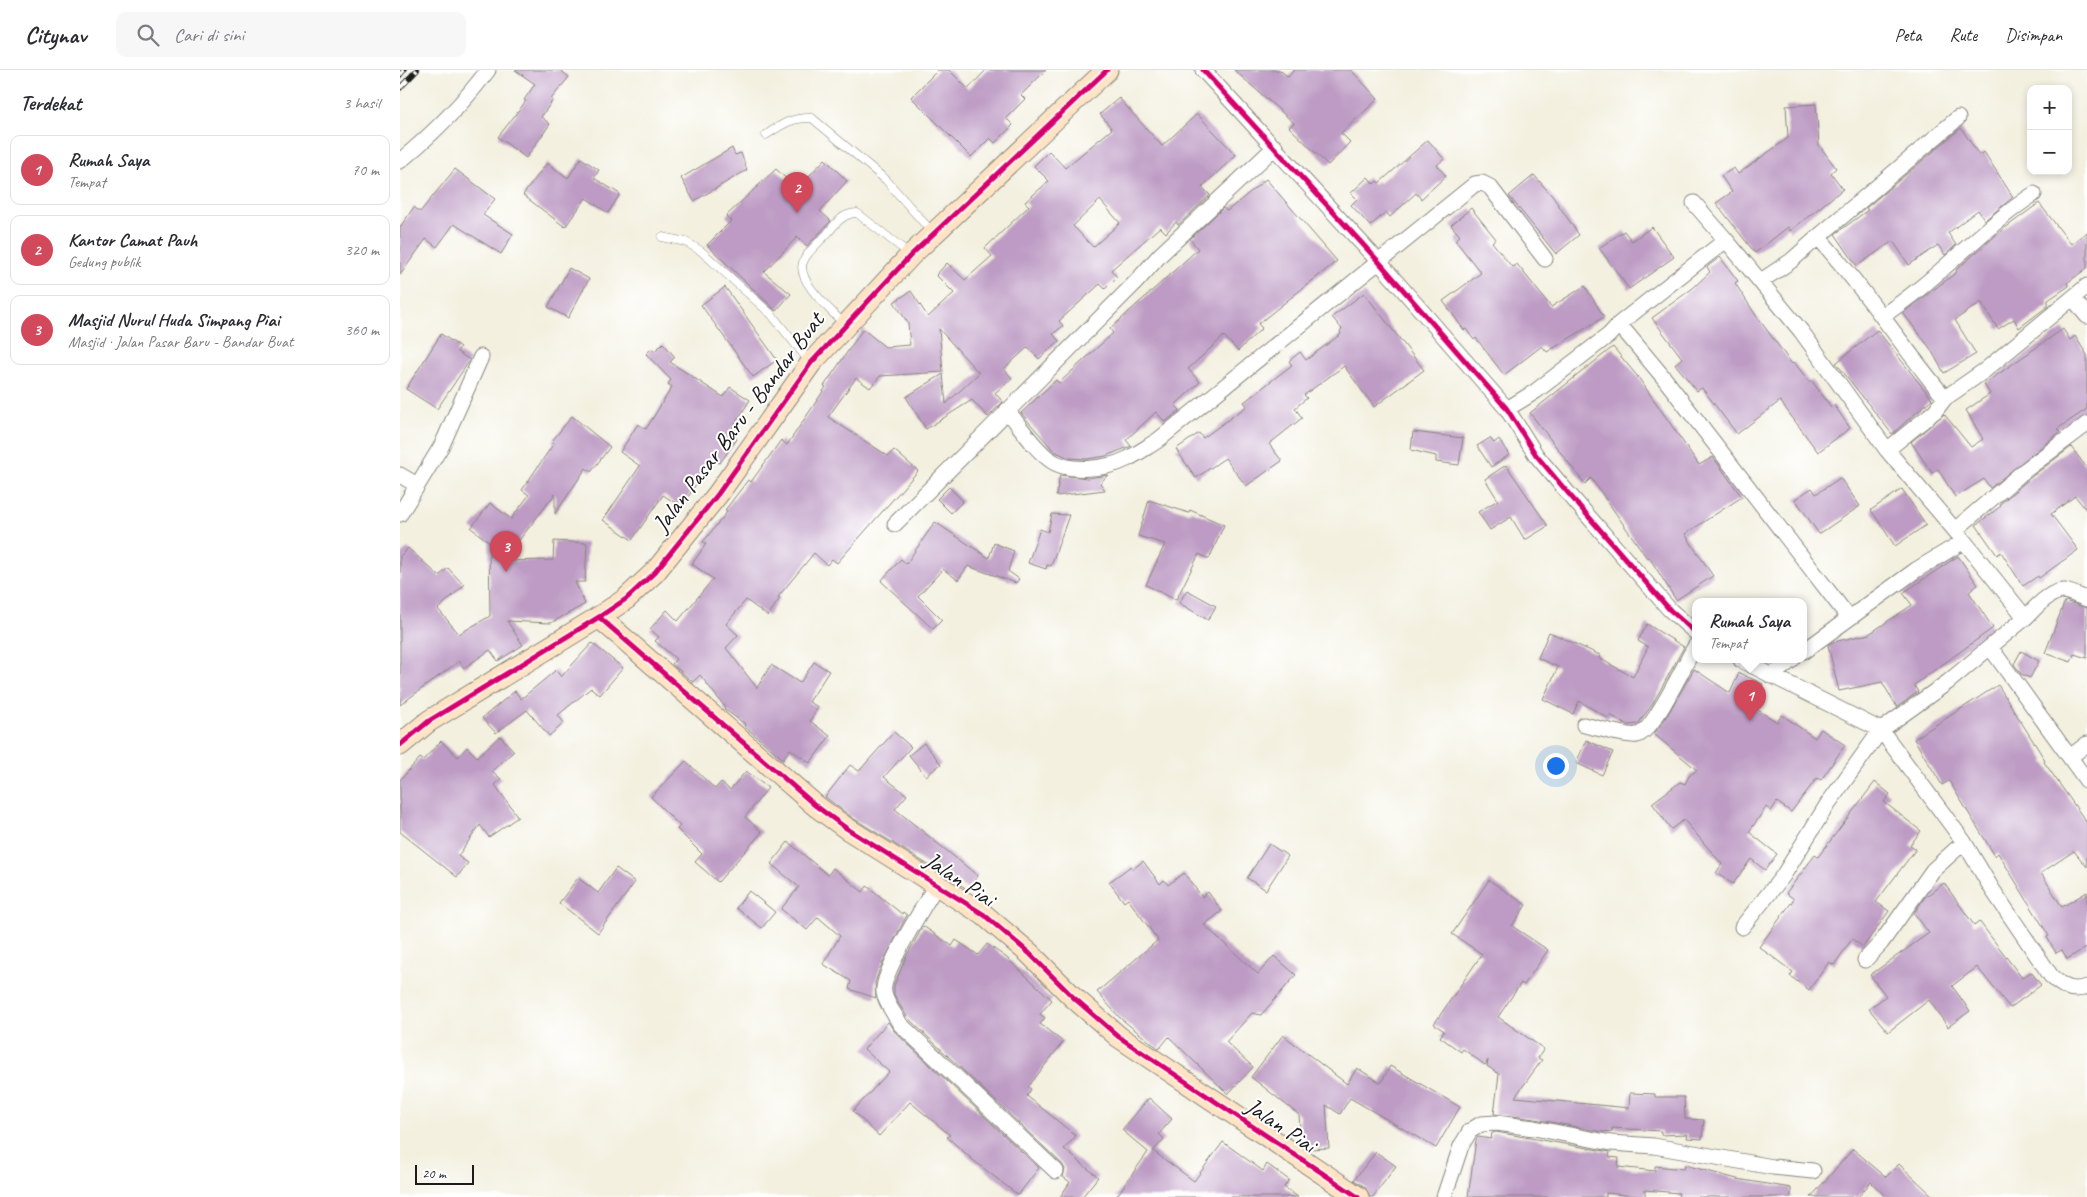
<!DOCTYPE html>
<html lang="id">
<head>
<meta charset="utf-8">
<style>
	:root { --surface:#fff; --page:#f7f7f7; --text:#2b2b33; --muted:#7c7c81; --line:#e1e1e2; --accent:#d1495b }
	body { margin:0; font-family:Caveat,sans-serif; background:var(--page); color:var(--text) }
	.controls { position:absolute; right:15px; top:15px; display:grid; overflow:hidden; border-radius:10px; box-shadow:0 2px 8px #0003 }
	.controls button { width:45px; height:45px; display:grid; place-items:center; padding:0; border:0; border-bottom:1px solid var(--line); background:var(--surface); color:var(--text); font:25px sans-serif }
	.scale { position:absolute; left:15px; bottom:12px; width:59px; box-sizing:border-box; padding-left:5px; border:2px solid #1c1c1c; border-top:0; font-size:14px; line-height:18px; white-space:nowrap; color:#1c1c1c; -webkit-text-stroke:4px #fff; paint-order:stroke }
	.you { position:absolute; left:1155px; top:695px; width:18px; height:18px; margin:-12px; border:4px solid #fff; border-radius:50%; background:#1a73e8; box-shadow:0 0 0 8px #1a73e833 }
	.badge { display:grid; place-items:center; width:32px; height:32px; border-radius:50%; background:var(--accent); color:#fff; font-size:16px; font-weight:700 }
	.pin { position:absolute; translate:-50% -41px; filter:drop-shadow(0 1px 2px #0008) }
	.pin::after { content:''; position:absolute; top:26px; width:18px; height:15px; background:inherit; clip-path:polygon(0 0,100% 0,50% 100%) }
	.popup { position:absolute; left:1292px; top:528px; width:115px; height:65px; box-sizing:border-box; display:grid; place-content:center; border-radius:10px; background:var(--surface); filter:drop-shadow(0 1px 4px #0005); font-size:16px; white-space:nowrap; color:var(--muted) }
	.popup b { font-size:19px; color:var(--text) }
	.popup::after { content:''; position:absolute; left:50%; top:100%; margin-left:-10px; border:10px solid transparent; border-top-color:var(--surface) }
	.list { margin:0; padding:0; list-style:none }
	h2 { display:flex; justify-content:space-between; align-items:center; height:65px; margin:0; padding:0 20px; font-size:21px }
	h2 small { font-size:16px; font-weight:400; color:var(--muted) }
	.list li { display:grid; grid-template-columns:32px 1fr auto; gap:15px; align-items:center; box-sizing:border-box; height:70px; margin:0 10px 10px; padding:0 10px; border:1px solid var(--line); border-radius:10px }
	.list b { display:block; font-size:19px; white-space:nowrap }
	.list p { margin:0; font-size:16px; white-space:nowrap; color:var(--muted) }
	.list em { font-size:16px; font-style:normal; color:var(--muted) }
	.icon { flex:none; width:28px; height:28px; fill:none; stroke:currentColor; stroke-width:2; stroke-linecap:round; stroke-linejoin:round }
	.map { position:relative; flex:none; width:1687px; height:1127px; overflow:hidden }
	header { display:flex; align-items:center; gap:30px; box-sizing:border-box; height:70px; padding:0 25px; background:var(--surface); border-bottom:1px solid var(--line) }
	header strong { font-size:24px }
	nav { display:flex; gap:28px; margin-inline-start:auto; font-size:18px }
	.search { width:350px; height:45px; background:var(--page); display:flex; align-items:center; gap:12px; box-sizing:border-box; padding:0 18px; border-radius:10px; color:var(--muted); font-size:19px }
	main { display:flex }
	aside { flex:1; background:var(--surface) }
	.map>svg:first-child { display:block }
</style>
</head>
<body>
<header>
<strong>Citynav</strong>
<div class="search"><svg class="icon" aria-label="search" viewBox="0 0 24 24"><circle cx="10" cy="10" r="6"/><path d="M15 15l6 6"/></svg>Cari di sini</div>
<nav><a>Peta</a><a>Rute</a><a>Disimpan</a></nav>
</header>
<main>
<aside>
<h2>Terdekat<small>3 hasil</small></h2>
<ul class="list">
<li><span class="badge">1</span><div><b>Rumah Saya</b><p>Tempat</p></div><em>70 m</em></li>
<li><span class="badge">2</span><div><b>Kantor Camat Pauh</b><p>Gedung publik</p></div><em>320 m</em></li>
<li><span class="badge">3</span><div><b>Masjid Nurul Huda Simpang Piai</b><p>Masjid · Jalan Pasar Baru - Bandar Buat</p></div><em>360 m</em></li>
</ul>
</aside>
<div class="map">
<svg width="1687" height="1127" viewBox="0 0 1687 1127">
	<rect width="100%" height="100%" fill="#fff"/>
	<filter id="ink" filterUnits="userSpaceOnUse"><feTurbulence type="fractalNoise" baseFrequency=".02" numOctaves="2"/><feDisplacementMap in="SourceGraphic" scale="10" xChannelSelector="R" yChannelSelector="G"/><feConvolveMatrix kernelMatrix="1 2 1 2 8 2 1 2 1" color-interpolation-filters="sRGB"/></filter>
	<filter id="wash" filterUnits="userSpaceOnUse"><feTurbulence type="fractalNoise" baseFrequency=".0096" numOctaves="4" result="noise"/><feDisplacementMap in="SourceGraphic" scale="20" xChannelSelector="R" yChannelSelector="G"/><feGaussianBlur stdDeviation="1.12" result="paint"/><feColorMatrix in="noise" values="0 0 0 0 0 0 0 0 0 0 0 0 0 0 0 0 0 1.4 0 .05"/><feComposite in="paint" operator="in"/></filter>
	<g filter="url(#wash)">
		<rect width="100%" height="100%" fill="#f3f0df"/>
		<g id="blocks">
			<path fill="#bd9bc4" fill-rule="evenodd" d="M115 0H160L169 7 151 29 153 30 141 47 150 54 126 88 98 67 126 31 124 30 135 14Z
				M538 0H549L568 19 586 0H646L621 25 625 29 606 48 613 55 595 73 590 68 571 87 511 27Z
				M834 0H880L888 7 894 0H951L978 29 941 63 950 72 928 95 889 57 894 53Z
				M719 28 762 76 797 44 836 85 802 117 810 125 778 155 776 152 766 163 760 157 711 200 717 207 705 219 700 214 659 251 663 256 653 264 659 271 639 289 628 277 604 299 612 308 595 323 603 332 588 347 572 330 526 359 506 327 543 304 546 334 579 303 539 259 543 302 480 306 470 318 456 308 428 347 488 386 494 380 518 401 437 493 432 489 427 495 414 483 378 527 380 528 368 546 346 530 326 554 338 565 326 578 357 618 371 595 400 613 414 592 429 601 409 632 418 637 410 651 430 666 410 693 390 679 383 689 344 656 345 654 324 639 325 637 300 605 293 612 272 594 276 589 255 571 259 567 250 559 267 540 278 551 313 509 292 494 306 474 303 472 327 442 325 440 348 410 351 412 381 370 387 375 426 317 424 316 463 259 485 277 510 275 508 253 494 232 511 221 528 247 554 223 536 205 547 193 565 210 592 186 585 178 629 136 625 132 649 111 634 96 649 81 665 98 712 59 700 44ZM700 130 720 153 693 177 673 156Z
				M1416 34 1419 75 1436 98 1431 103 1443 119 1390 161 1388 157 1355 183 1316 133 1332 122 1321 106 1334 98 1338 104 1388 68 1386 36Z
				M1561 58 1579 85 1584 82 1613 127 1585 150 1578 140 1548 163 1556 175 1545 185 1538 175 1509 195 1493 171 1457 196 1435 164 1468 140 1466 138Z
				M1028 70 1044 89 1037 95 1046 106 1021 129 1016 123 990 147 986 142 970 156 951 135 957 129 951 123 968 107 974 114 977 111 979 113Z
				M332 78 335 85 341 83 347 100 294 131 281 108Z
				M181 88 199 100 194 108 220 124 208 143 186 128 165 157 123 125 147 93 168 108Z
				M425 89 447 111 420 141 431 151 428 154 407 176 397 167 364 202 391 224 376 241 307 175 331 151 326 146 376 99 397 119Z
				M55 99 95 129 83 145 113 164 101 184 54 154 37 177 26 169 0 205V157L14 137 20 142Z
				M1134 105 1153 127 1179 165 1156 184 1109 126Z
				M866 109 937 191 858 254 862 258 838 281 824 266 788 299 800 312 775 335 780 340 765 352 756 342 726 370 731 376 706 386 687 389 669 388 654 381 621 343 656 310 659 313 713 263 710 259 798 179 790 169 823 138 827 141Z
				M1639 133 1671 174 1687 162V198L1667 213 1669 216 1648 230V236L1619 258 1614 249 1598 259 1581 232 1555 250 1576 284 1544 303 1530 278 1503 243 1557 202 1556 200 1601 161Z
				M1071 138 1096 169 1092 172 1112 197 1117 194 1151 237 1185 216 1204 247 1147 282 1142 276 1104 305 1076 268 1074 270 1066 259 1064 260 1043 231 1081 203 1055 170 1060 166 1051 155Z
				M1252 157 1274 187 1229 219 1199 178 1224 161 1232 171Z
				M1320 187 1338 211 1335 213 1355 244 1392 294 1394 292 1409 312 1411 310 1431 337 1434 335 1450 358 1418 382 1380 331 1337 364 1302 318 1297 321 1275 294 1282 288 1252 248 1293 218 1310 202 1307 197Z
				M169 198 189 209 168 248 148 237Z
				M325 217 377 290 353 307 301 235Z
				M964 223 1024 300 974 337 944 296 904 325 907 328 895 338 902 348 869 374 882 391 846 416 825 388 796 408 776 379 799 363 803 368 847 336 844 332 892 295 889 291 900 282 906 290 941 264 940 261 942 259 932 247Z
				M1663 259 1670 270 1675 266 1687 285V339L1657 359 1660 362 1590 418 1584 409 1555 427 1538 399 1532 403 1511 372 1544 344 1571 377 1583 369 1566 340 1590 324 1584 314Z
				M1477 260 1532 329 1492 364 1436 293Z
				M41 264 60 277 57 282 70 290 37 339 6 319Z
				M263 273 275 287 270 292 323 327 330 317 350 330 329 363 337 369 320 393 312 388 282 437 263 425 232 470 203 450 240 396 220 382 238 354 246 359 272 317 268 314 271 310 246 284 251 279 255 281Z
				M1213 277 1238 307 1299 395 1313 387 1342 427 1285 464 1313 506 1276 530 1249 487 1247 488 1191 408 1185 414 1130 343Z
				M172 346 210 377 191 402 186 398 155 444V424L103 491 153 490 154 471 187 473 185 512H175L185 534 151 553 107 551 123 575 98 591 90 580 64 598 59 591 0 635V486L8 478 39 506 48 498 64 515 38 539 59 564 90 546 89 472 71 458 90 433 111 449 129 425 122 420 154 373 152 371Z
				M1013 362 1063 368 1059 395 1036 392V386L1011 380Z
				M1090 368 1094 373 1099 369 1109 385 1091 397 1077 376Z
				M1671 377 1687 398V441L1675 426 1651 444 1678 480 1639 508 1638 506 1623 516 1601 482 1597 485 1576 455 1601 436 1600 434 1630 408Z
				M1106 395 1148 456 1125 470 1111 447 1090 460 1078 442 1098 430 1085 409Z
				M660 405 688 408 708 405 700 413 705 420 656 426Z
				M1440 408 1460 436 1419 464 1395 429 1412 418 1416 424Z
				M549 417 563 431 551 443 537 429Z
				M1502 419 1526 455 1495 476 1471 440Z
				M749 430 789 443 790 440 824 455 809 489 799 484 776 530 746 515 765 474 738 466Z
				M652 444 669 445 651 496 647 495 646 499 628 493 640 459 648 462Z
				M535 452 589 488 594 473 614 481 608 501 619 509 616 513 568 496 558 510 543 499 518 526 542 550 533 559 481 511 501 489 506 494Z
				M1558 486 1578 515 1569 522 1593 558 1514 615 1518 622 1497 637 1482 612 1439 621 1428 575 1433 572 1469 564 1512 535 1503 523Z
				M787 520 816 536 808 550 779 533Z
				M1665 531 1687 538V588L1674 584 1671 592 1645 583Z
				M1247 554 1284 577 1252 635 1238 654 1228 655 1210 645 1208 648 1179 631 1173 644 1143 629 1158 597 1138 588 1149 562 1200 585 1199 588 1233 607 1248 577 1238 571Z
				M192 573 223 598 200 625 191 618 158 645 164 653 149 666 127 640 96 663 82 648 115 621 121 629 156 600 161 607Z
				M1621 581 1639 591 1630 608 1621 604 1614 594Z
				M1294 599 1330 623 1339 603 1363 614 1353 637 1377 652 1382 645 1415 668 1421 659 1445 675 1421 710 1417 708 1391 742 1377 732 1371 741 1366 737 1349 762 1377 784 1365 800 1351 789 1333 814 1316 803 1322 794 1284 750 1271 759 1252 733 1280 712 1285 714 1289 706 1297 700 1254 664 1268 644Z
				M1598 615 1645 690 1644 692 1687 753V797L1674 781 1641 803 1662 837 1687 822V877L1667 889 1662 880 1656 883 1647 867 1649 866 1598 783 1595 786 1549 711 1542 715 1514 669Z
				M494 662 511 677 484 707 507 725 495 739 578 806 567 819 453 748 425 727 450 695 459 701Z
				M100 666 114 681 92 701 101 709 95 715 118 747 89 767 80 755 58 786 68 793 57 807 0 762V710L20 688 23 690 41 671 58 687 67 677 77 687Z
				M1186 670 1213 682 1202 705 1176 693Z
				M524 673 541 694 526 706 509 685Z
				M286 691 315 719 321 712 330 720 346 701 368 718 345 747 362 762 318 812 295 792 302 784 277 759 280 756 251 727Z
				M1475 712 1490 724 1484 732 1521 761 1510 775 1516 779 1476 832 1489 841 1463 877 1452 869 1434 895 1429 892 1409 920 1390 906 1393 902 1359 877 1394 829 1386 823 1415 785 1418 787Z
				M388 772 428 805 433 798 463 822 467 816 502 844 503 842 507 845 480 898 475 913 476 928 449 919 451 911 423 894 440 866 418 847 407 860 381 839 399 817 371 794Z
				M869 774 888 786 866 820 847 808Z
				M743 791 760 814 764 810 768 815 784 803 802 827 808 822 822 841 804 855 858 904 874 886 896 905 861 945 852 943 826 972 853 997 828 1024 769 967 759 979 720 948 697 922 758 870 728 829 724 832 709 812 731 796 733 799Z
				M216 798 235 812 198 863 159 833 178 808 198 823Z
				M1089 810 1126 835 1112 856 1148 880 1124 915 1121 913 1098 947 1144 979 1138 988 1142 990 1115 1027 1229 1038 1230 1023 1255 1024V1027H1284L1285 1049 1304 1050 1302 1069 1287 1068 1288 1064 1261 1065V1061L1212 1058V1061L1203 1062 1135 1049 1094 1044 1099 1004 1087 996 1088 990 1085 995 1063 979 1061 982 1040 967 1044 961 1034 954 1082 884 1052 864Z
				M1544 813 1574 855 1579 851 1622 908 1631 902 1641 915 1610 938 1577 897 1552 916 1570 941 1548 957 1529 930 1488 962 1469 939 1486 926 1470 905 1529 863 1514 843 1525 827Z
				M349 821 375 842 362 858 336 838Z
				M523 856 552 876 556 870 578 885 587 874 607 888 652 930 640 944 645 948 640 954 663 972 628 1017 631 1019 627 1026 676 1066 664 1079 698 1107 682 1127H660L670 1112 663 1107 665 1099 662 1094 508 948 499 934 494 924V916L505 889Z
				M488 952 494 961 639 1098 618 1125 573 1090 547 1067 550 1065 510 1032 479 1066 453 1041 489 1002 464 979Z
				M883 965 947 1014 957 998 981 1013 990 996 1060 1037 1036 1078 950 1028 940 1044 926 1035 929 1078 909 1079 901 1074 899 1045 851 1007Z
				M749 1028 772 1049 759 1064 764 1069 753 1081 794 1111 823 1072 863 1101 867 1094 889 1110 884 1117 898 1127H716L748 1082 722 1060Z
				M1096 1062 1210 1082 1209 1087 1219 1088 1218 1097 1255 1101V1096L1284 1099 1285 1095 1337 1109 1391 1118V1127H1278L1279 1123 1245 1120V1127L1206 1123V1127H1068L1076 1070 1078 1067 1091 1069 1092 1063Z
				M1453 1079 1486 1107 1499 1094 1534 1127H1486L1471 1112 1458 1127H1411Z
				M976 1082 996 1096 973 1127H970L965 1117 954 1110Z"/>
		</g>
	</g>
	<g filter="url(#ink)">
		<use href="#blocks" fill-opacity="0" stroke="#88867e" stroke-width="1"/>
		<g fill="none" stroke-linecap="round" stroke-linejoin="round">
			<defs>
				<path id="lane" d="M366 65C382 54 393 47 412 48L486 110 532 162
					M262 167 286 172 301 181 371 244 409 291
					M445 255C433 242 393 209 404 190 409 180 419 172 427 164 435 154 443 143 457 143L511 185"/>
				<path id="street" d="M803 0 979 192 1107 339 1136 385 1168 423 1270 540 1296 563
					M0 91C34 63 62 35 88 0
					M1326 170 1401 261 1487 380 1564 471 1620 541 1624 549 1590 577 1687 711
					M1361 211 1391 191 1418 167
					M1673 228 1687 246
					M1482 246C1537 211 1579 160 1634 124
					M1219 254 1264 308 1449 548
					M1545 328 1584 301 1687 216
					M1107 339 1136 321 1209 265 1219 254 1326 170 1294 133
					M607 340C620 356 632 376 649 389 668 404 707 399 727 389 737 384 747 377 757 371L1075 114 1082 113 1090 117 1145 189
					M1487 380 1535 341 1545 328C1501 275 1464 218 1418 167L1558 48
					M0 405 17 415
					M0 444 42 375 81 287
					M495 454 736 212 760 185 875 77
					M1555 460 1624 401 1687 354
					M1624 549C1634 540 1648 521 1664 521 1671 522 1680 527 1687 529
					M1404 581 1516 500 1564 471
					M1341 590 1481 660 1564 772 1592 819 1651 906C1663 917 1671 922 1687 917
					M1371 606 1392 590
					M1184 655C1194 657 1230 667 1237 665 1254 662 1285 592 1296 575
					M1670 687 1687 674
					M537 814C526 833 480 904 484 923 486 934 495 944 500 954L656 1101
					M1342 857 1383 806 1427 735 1481 660 1548 612 1590 577
					M1465 890 1481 873 1533 800 1564 772
					M1044 1127 1061 1076 1070 1061 1081 1054 1096 1053 1134 1058 1211 1073 1254 1076 1373 1097 1413 1101"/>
				<path id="secondary" d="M199 547 416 736 446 758 583 844 629 883 673 927 719 967 958 1127
					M0 675 29 651 199 547 226 529 255 502 318 424 411 293 511 185 707 0"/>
			</defs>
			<use href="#lane" stroke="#88867e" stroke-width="9"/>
			<use href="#street" stroke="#88867e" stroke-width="17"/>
			<use href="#secondary" stroke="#88867e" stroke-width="23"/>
			<use href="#lane" stroke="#fff" stroke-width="8"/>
			<use href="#street" stroke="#fff" stroke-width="15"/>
			<use href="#secondary" stroke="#fee4c5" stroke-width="21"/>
			<defs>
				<path id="rail" d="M0 5 4 0
					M0 18 17 0"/>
			</defs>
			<use href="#rail" stroke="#1c1c1c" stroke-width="5.5"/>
			<use href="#rail" stroke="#fff" stroke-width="4" stroke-dasharray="11" stroke-linecap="butt"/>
			<defs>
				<path id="cycleway" d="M803 0 979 192 1107 339 1136 385 1168 423 1270 540 1296 563
					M199 547 416 736 446 758 583 844 629 883 673 927 719 967 958 1127
					M0 675 29 651 199 547 226 529 255 502 318 424 411 293 511 185 707 0"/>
			</defs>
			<use href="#cycleway" stroke="#fff" stroke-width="8"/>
			<use href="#cycleway" stroke="#d6006c" stroke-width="5"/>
		</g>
	</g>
	<g text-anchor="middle" stroke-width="4" stroke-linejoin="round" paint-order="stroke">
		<g font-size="24" fill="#1c1c1c" stroke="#fff">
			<text transform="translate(338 352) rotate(-53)" y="8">Jalan Pasar Baru - Bandar Buat</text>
			<text transform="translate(560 809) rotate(34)" y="8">Jalan Piai</text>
			<text transform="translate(881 1055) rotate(34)" y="8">Jalan Piai</text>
		</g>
	</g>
</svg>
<div class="controls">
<button>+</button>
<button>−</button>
</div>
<div class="scale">20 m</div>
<div class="you"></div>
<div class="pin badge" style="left:1350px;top:651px">1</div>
<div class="popup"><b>Rumah Saya</b>Tempat</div>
<div class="pin badge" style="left:397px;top:143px">2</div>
<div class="pin badge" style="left:106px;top:502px">3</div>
</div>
</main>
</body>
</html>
